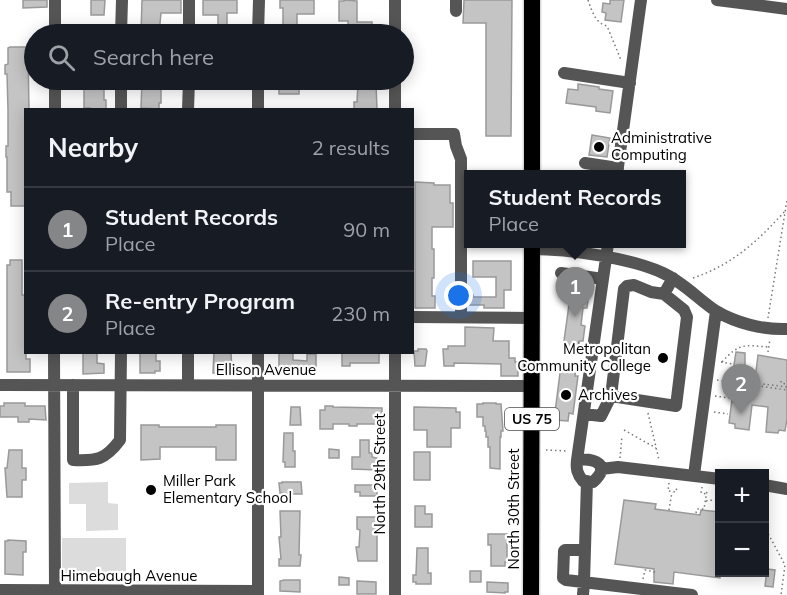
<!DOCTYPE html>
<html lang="en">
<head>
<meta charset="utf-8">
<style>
	:root { --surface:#171b24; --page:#20242c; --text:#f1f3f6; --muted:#9ea1a6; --line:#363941; --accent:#858687 }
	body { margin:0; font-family:Mulish,sans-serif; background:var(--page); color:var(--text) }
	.controls { position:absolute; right:18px; bottom:18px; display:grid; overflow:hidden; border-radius:0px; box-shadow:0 3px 15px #0003 }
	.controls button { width:54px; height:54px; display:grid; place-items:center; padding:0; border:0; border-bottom:2px solid var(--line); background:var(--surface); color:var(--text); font:30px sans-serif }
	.you { position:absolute; left:459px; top:296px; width:21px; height:21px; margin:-15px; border:4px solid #fff; border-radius:50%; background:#1a73e8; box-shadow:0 0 0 9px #1a73e833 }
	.badge { display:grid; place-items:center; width:39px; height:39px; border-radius:50%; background:var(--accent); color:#fff; font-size:20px; font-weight:700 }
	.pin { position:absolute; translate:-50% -50px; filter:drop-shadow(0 2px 3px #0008) }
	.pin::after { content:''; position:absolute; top:32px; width:21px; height:18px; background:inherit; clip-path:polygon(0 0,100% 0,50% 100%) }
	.popup { position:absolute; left:464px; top:170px; width:222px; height:78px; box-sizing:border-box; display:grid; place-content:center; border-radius:0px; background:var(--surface); filter:drop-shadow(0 2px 4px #0005); font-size:20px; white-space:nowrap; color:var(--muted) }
	.popup b { font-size:22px; color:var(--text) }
	.popup::after { content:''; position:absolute; left:50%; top:100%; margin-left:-12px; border:12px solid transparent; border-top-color:var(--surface) }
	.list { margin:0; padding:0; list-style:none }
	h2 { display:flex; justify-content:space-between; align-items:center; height:78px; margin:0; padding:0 24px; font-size:26px }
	h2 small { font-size:20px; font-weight:400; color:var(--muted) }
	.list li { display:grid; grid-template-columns:39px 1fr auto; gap:18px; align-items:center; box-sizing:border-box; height:84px; padding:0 24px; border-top:2px solid var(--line) }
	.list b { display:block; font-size:22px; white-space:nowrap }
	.list p { margin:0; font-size:20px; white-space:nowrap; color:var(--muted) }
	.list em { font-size:20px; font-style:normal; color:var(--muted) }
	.icon { flex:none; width:33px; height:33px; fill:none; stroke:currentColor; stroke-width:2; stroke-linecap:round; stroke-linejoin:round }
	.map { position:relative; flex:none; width:787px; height:595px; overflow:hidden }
	.search { position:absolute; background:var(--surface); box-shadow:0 3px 15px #0003; left:24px; top:24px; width:390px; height:66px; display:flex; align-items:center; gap:15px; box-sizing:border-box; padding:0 21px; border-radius:33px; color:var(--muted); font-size:22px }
	.panel { position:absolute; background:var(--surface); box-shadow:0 3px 15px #0003; left:24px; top:108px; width:390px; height:246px; border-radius:0px }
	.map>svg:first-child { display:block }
</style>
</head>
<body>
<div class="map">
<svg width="787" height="595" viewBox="0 0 787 595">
	<rect width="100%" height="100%" fill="#fff"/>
	<path fill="#dcdcdc" d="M108 482V503L118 504V530L86 531V504H69V483Z
		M62 538H126V577H62Z"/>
	<path fill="#c4c4c4" stroke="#999" stroke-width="1.5" d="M23 0H47V7L23 8Z
		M91 0H105L104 15H91Z
		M142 0H181V13H161L159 34H141Z
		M203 0H237V13H227V26H218V15H203Z
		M280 0H314V14H297V34H281L280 25H283V8H280Z
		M344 0 357 1V22H372V34H348V21H339V1H344Z
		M464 0H512L511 136H486V23H463Z
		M610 0H624L621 22 605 20 606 13 602 12 603 3 610 4Z
		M10 47H26V53H28L29 110H26V206H11V192H7V157H6V146H8V110L7 74H5V65L8 64V48Z
		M142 81H161V103H159V109L141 108Z
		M84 82 104 83V100H106V109L90 110V108H84Z
		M279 83H299V94H279Z
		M358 83H376L377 110H354V102H357Z
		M578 84 599 87V89L613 91 610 113 596 111V107L566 103 568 89 578 90Z
		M592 135 610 138 607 157 589 155Z
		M415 182 434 183V185H450V203H453V227H432V249H434V278H432V296H435V308H415Z
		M10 260H22V295H26V359H30V372H7V265H10Z
		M473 261H511V290H504V308H484V305H469V295H473V297H496V277H473Z
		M572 283 587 285 586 292H589L587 308H583L581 325 585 326 583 341H579L578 349 563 348Z
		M465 327 494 328 493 341H509V358H515V362H518V376H501V364L454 363V366H444L443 349H448V346H465Z
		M418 349H426L427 351 425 366H415L414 351H418Z
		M83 352H97V363L104 364V373L83 374Z
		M140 352H156V361H160V371H155V373H140Z
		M214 352H231L232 373H213Z
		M279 352H293V360L307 361V354H316V371L280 372V367H279Z
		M342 352H379V363H350V366H342Z
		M736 352 745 353V396H753L758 355 787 360V419L785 431 779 430 778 433 766 432 768 407 752 405 749 430 735 428V424L729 423 735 376H733V371Z
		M561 365 576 367 575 376H578L573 414 569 413 568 421 554 420Z
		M4 403H25V406H45L46 420 29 419V422H18V417H0V406H4Z
		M483 403H496V404H501L503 431H501V437H500V469L490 468V447H488V437H486V431H485V426H483V417H477V404H483Z
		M325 406H333V407L382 408V424H357V426H349V424H333V429H320V410H325Z
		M291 407H300L301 425H290Z
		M414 407 456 408V412H460V428H451V447H427V430H414Z
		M141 425H159V427H216V425H236V460H216V447H160V459L141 460Z
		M284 433H293V451H295V467H285V462H283Z
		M360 440H369V453H372V457L377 458V470L352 469V457H360Z
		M329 449 339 450V458H329Z
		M9 450H22V468H26V480H22V497H7L5 468H7Z
		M414 452H430V480H414Z
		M282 482H301L302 494H282V493H280L279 483H282Z
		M355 485H374V488H377V496H360V492H355Z
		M624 500 656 504 655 509 700 515 701 510 720 512V578L674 572 673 584 654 582V569L615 564Z
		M415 506H425V514H432V527H415Z
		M280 511H300L299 555H301L300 566H279V559H281L279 537H281Z
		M357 517H377V561H358L356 547H359L360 530 357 529Z
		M488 534H507V562H505V566H491V545H488Z
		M8 540 26 541V552H23V575L5 574V541H8Z
		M417 548H428V573H431V584H416V582H413V575H416Z
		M767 569 775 570 773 587 765 586Z
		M470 571H481V582H470Z
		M339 577 349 578V585H339Z
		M284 580H300V592L280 591V581Z
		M357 581 376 582V594H357Z
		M487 582 508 583V592H505V593L487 592Z"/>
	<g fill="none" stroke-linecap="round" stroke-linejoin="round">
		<defs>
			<path id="highway" d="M532 0V174
				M531 595 532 244"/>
		</defs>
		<use href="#highway" stroke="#dbdbdb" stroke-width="19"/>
		<path stroke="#777" stroke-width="1.5" stroke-dasharray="1.5 3" stroke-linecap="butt" d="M588 0C592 11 595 23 607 26L621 60
			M693 278C732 265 758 241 785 211
			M768 318 787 200
			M579 342 578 354H581
			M768 352 770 339
			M721 362 733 364
			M722 362C739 343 744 345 768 347
			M717 380 787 390
			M781 381V383L787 384
			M764 385V384L787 387
			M715 396 729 398
			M714 412 728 414
			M648 413 659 460
			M624 430 656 448
			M546 450 568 451
			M620 458 622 436
			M669 483 668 491 676 492 677 486
			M702 487 701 493 707 494
			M706 501 720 499
			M669 510 672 492
			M696 513 697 509H704L707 490
			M764 526 785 565 781 595
			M643 579 645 570 655 572"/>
		<path stroke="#555" stroke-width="12" d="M717 0 787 9
			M456 11V0
			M55 34V0
			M121 34 122 0
			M189 34V0
			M258 34 259 0
			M395 34V0
			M564 73 630 83
			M55 110V80
			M121 110V80
			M188 110 189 80
			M258 110V80
			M395 110V80
			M412 134H454L456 146 461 159V317
			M585 163 618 168
			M617 174 641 0
			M532 249C568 249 631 258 663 273 683 282 698 299 716 311 736 323 763 330 787 329
			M561 273 603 279
			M412 317 532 318
			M54 352 55 591
			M0 385 532 386
			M73 385V460C97 461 105 460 120 440L121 352
			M188 385V352
			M611 396 676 406 687 317 684 310 664 294
			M584 414 601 416 611 396 624 289 627 286 634 285 651 292 664 294 673 278
			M577 460C595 458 612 465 593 482L583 481C577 474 576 469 577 460L608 244
			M601 469 618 467 720 479
			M694 475 716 311
			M764 485 787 489
			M585 550H565L564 551 563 578 566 580 692 595
			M0 590 258 591
			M258 595V352
			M395 595V352
			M583 595 584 582 587 481"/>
		<use href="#highway" stroke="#000" stroke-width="16"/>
	</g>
	<g fill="#000" stroke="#fff" stroke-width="2">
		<circle cx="599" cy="147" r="6"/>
		<circle cx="663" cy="358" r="6"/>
		<circle cx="566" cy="395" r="6"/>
		<circle cx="151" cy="490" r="6"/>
	</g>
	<g text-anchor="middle" stroke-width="4.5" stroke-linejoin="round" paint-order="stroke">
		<rect fill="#fff" stroke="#4c4c4c" stroke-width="1.5" x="505" y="408" width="54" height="22" rx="4.5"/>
		<g font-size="14" font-weight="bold" fill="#000">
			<text x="532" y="424">US 75</text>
		</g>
		<g font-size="15" fill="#000" stroke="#fff" text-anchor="start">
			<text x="611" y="143">Administrative<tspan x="611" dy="17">Computing</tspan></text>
			<text x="651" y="354" text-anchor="end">Metropolitan<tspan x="651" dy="17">Community College</tspan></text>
			<text x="578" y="400">Archives</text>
			<text x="163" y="486">Miller Park<tspan x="163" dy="17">Elementary School</tspan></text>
		</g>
		<g font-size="15" fill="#000" stroke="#fff">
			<text x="266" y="375">Ellison Avenue</text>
			<text transform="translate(380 474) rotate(-90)" y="5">North 29th Street</text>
			<text transform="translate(514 509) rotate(-90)" y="5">North 30th Street</text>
			<text x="129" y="581">Himebaugh Avenue</text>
		</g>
	</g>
</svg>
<div class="controls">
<button>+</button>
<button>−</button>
</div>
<div class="you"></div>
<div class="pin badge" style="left:575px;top:317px">1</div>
<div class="popup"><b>Student Records</b>Place</div>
<div class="pin badge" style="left:741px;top:414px">2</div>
<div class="search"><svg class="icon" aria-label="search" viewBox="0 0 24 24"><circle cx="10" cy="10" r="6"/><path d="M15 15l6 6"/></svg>Search here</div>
<section class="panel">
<h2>Nearby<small>2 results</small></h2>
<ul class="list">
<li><span class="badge">1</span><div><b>Student Records</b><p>Place</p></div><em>90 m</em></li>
<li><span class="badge">2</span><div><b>Re-entry Program</b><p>Place</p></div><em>230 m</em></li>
</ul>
</section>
</div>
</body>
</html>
